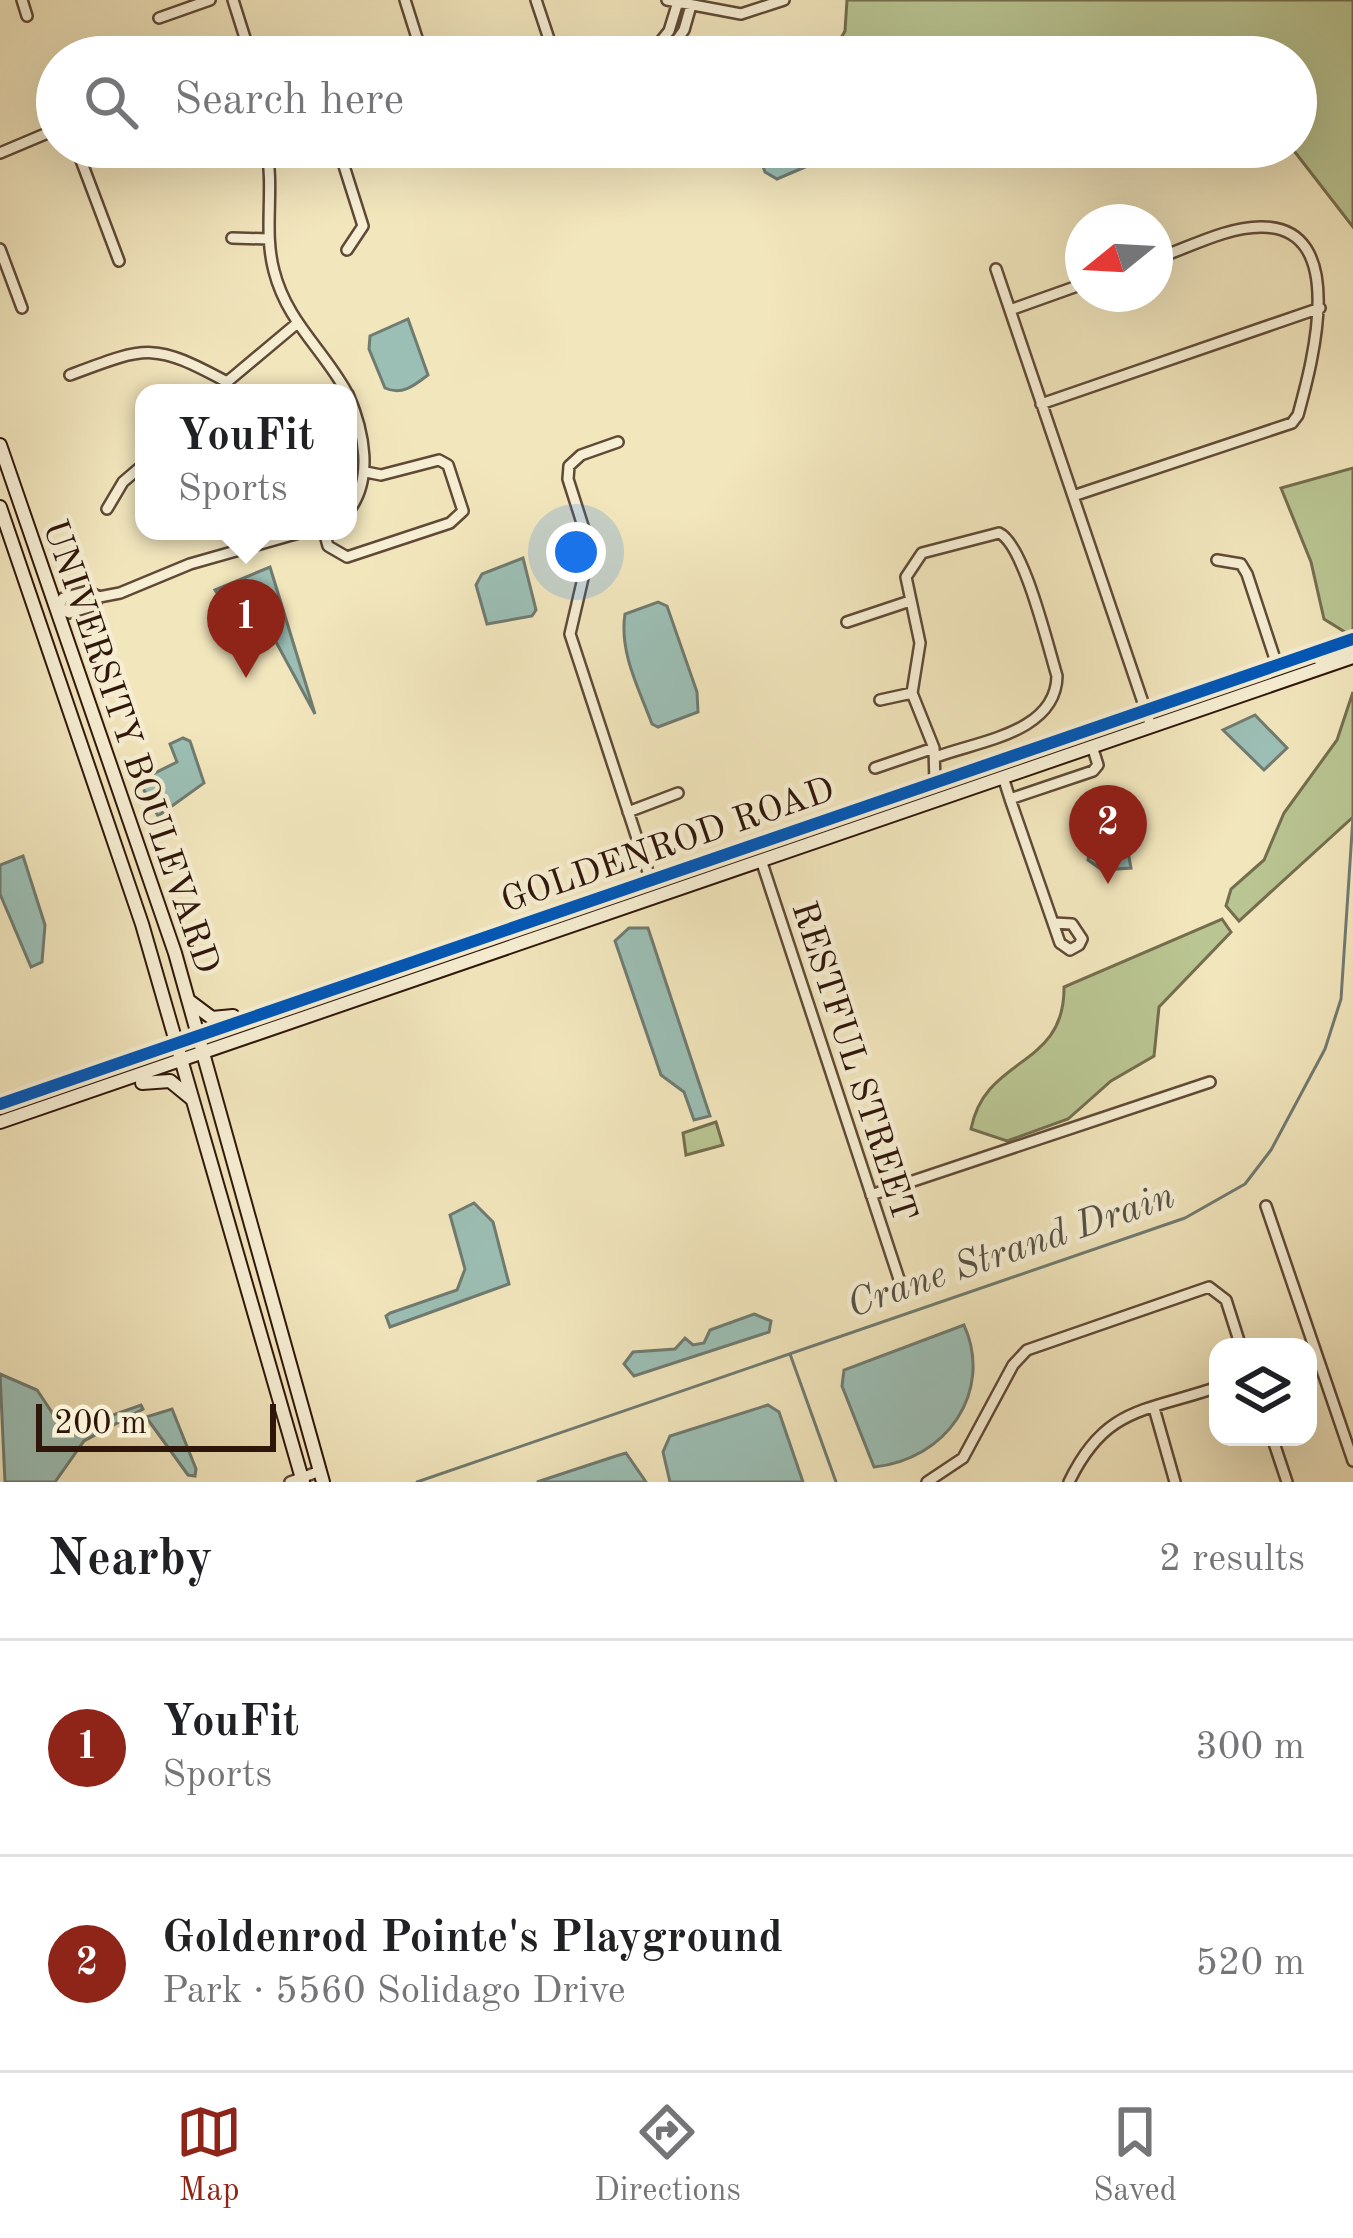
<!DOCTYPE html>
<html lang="en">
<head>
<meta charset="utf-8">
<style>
	:root { --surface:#fff; --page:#f2f2f2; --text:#202124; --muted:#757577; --line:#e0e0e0; --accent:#8f2418 }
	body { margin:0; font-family:"Old Standard TT",serif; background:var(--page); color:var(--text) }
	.controls { position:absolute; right:36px; bottom:36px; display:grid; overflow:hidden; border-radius:24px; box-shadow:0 12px 48px #0002 }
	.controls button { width:108px; height:108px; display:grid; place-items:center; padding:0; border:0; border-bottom:3px solid var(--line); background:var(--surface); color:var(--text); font:60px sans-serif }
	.compass { position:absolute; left:1065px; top:204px; width:108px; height:108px; border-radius:50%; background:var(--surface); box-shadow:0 12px 48px #0002; rotate:252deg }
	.scale { position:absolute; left:36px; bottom:30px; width:240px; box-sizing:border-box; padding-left:12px; border:6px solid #2f160a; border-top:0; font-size:33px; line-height:42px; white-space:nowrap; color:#2f160a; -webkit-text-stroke:9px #f7efd4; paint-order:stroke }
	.you { position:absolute; left:576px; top:552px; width:42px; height:42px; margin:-30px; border:9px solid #fff; border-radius:50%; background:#1a73e8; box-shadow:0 0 0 18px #1a73e833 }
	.badge { display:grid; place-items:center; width:78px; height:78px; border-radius:50%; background:var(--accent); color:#fff; font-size:39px; font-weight:700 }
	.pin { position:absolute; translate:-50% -99px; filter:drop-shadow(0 3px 6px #0008) }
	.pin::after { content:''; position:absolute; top:63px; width:42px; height:36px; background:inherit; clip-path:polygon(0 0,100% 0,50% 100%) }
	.popup { position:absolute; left:135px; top:384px; width:222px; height:156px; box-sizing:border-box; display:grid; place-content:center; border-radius:24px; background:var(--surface); filter:drop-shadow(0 3px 9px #0005); font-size:39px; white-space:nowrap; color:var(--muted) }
	.popup b { font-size:45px; color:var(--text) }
	.popup::after { content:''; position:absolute; left:50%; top:100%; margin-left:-24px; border:24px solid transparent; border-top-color:var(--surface) }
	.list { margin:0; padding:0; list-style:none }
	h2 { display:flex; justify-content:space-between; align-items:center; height:156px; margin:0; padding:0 48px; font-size:51px }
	h2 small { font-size:39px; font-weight:400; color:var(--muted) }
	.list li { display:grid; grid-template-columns:78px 1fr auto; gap:36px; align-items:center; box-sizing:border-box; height:216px; padding:0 48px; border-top:3px solid var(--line) }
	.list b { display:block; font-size:45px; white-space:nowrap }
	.list p { margin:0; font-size:39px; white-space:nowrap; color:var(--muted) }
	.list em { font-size:39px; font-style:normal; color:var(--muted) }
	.icon { flex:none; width:66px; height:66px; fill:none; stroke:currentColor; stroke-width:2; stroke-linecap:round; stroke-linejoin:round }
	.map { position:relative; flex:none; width:1353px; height:1482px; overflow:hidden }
	.search { position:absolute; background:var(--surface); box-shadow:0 12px 48px #0002; left:36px; right:36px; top:36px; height:132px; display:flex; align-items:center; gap:30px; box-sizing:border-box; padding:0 42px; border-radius:66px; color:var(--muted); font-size:45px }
	.sheet { height:588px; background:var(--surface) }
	nav { display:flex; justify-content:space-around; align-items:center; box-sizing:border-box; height:168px; border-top:3px solid var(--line); background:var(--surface); font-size:33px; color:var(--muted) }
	nav a { display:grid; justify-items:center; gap:6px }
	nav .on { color:var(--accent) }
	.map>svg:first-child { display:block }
</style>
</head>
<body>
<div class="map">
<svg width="1353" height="1482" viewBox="0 0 1353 1482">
	<rect width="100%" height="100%" fill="#f2e6bd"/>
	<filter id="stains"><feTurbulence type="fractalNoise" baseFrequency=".00167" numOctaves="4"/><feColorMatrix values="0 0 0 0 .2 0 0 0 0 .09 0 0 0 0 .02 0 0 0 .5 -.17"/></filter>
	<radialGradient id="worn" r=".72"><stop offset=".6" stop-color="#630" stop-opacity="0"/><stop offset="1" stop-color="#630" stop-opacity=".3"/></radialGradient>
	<path fill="#b9c592" stroke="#746e4e" stroke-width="3" d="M847 0H1353V227L1291 147H1296V57H830L845 31Z
		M1353 468V637L1324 619 1311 562 1281 488Z
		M1353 692V817L1239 921 1226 906 1231 889 1264 860 1284 813 1337 740Z
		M1222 919 1231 932 1159 1007 1154 1056 1111 1081 1068 1119 1007 1141 971 1129C985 1055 1065 1069 1064 987Z
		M716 1122 723 1145 686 1155 683 1133Z"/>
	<path fill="#9cbfb5" stroke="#707b71" stroke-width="3" d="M756 147H824V159L777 179 765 172Z
		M408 319 428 375C415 385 402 396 385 388L369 349 370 336Z
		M523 558 536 610 532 616 487 624 476 585 482 574Z
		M270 567 315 714 250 594 219 596 215 590Z
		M658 602 667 606 697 692 698 712 658 727 652 724C639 689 619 652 625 614Z
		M1255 715 1287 748 1264 770 1223 730Z
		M183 738 190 741 204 783 158 816 139 781 177 762 170 744Z
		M1111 819 1125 835 1131 868 1102 870 1088 860 1092 835Z
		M23 856 45 925 42 962 31 967 0 894V865Z
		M629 928H648L710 1116 694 1120 684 1092 661 1075 615 941Z
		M474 1203 493 1222 509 1284 390 1327 386 1316 390 1313 457 1290 465 1269 450 1215Z
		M754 1314 771 1321 769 1332 634 1376 624 1364 633 1352 675 1349 685 1338 693 1345 704 1343 710 1330Z
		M964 1325C994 1392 946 1460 874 1467L842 1386 844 1370Z
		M0 1374 37 1390 65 1432 141 1405 143 1409 84 1441 55 1482H5Z
		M768 1405 779 1412 803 1482H670L663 1452 670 1436Z
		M172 1409 196 1469 195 1476 188 1475 146 1417Z
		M626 1453 646 1482H537L616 1456Z"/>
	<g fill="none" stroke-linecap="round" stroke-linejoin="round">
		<path stroke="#707b71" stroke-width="3" d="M790 1354 836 1482
			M417 1482 1185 1218 1245 1184 1271 1150 1325 1049 1341 999 1353 817"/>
		<defs>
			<path id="street" d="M22 0 27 16
				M233 0 251 57
				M405 0 423 57
				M536 0 555 57
				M667 0 741 14 784 0
				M159 18 210 0
				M648 57 669 31 677 5
				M665 57 684 30 690 9
				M76 147 119 261
				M266 147C275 189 263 230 274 271 287 322 323 349 347 393
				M338 147 363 226 347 250
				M0 153 57 129
				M232 238 269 239
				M0 249 22 308
				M996 269 1151 726
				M1010 310 1083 284
				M70 375C147 346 153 342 227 382
				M227 393V382L295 325
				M348 394C364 431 374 479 348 512
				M1041 404 1320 308
				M618 442 581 455 569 466 568 479 590 548 570 634 651 881
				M1073 496 1292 423 1298 415C1311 367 1351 226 1261 227 1226 227 1188 248 1155 259
				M107 509 123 482 144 464
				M324 531 328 546 347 557 450 523 463 511 448 465 439 460 381 475 366 472
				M1217 560 1241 564 1247 574 1277 665
				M61 608 69 613 93 606 99 597
				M57 610 63 598 88 591 99 597 120 593 190 564 306 531
				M847 622 910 601
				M880 700 912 693
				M875 768 934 748
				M1003 777 1010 799 1093 771 1098 765 1092 746
				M935 783 934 748 912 693 920 643 906 577 922 553 999 533C1024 544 1048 647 1057 676 1056 733 978 741 936 757
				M1010 799 1060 943 1070 950 1079 945 1082 939 1072 924 1054 923
				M628 812 678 793
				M761 860 899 1279
				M871 1195 1210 1082
				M1266 1206 1353 1461
				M1154 1408 1175 1482
				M1272 1437 1287 1482
				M290 1482 320 1471
				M927 1482 963 1458 1013 1365 1027 1350 1209 1287 1226 1300 1241 1347
				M1069 1482C1105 1407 1144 1412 1218 1387"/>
			<path id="secondary" d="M0 445 175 953 323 1482
				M0 507 142 924 303 1482
				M1320 659 1353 648
				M188 1000 212 1018 233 1016
				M142 1083 170 1081 192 1099
				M0 1104 1353 639
				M0 1122 1353 657"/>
		</defs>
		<use href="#street" stroke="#604a37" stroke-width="14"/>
		<use href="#secondary" stroke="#2f160a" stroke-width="16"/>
		<use href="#street" stroke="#f7efd4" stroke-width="9"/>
		<use href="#secondary" stroke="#f7efd4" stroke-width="12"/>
		<defs>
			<path id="cycleway" d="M0 1104 1353 639"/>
		</defs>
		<use href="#cycleway" stroke="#f7efd4" stroke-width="20"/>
		<use href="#cycleway" stroke="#0057b8" stroke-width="12"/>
	</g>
	<g text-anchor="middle" stroke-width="9" stroke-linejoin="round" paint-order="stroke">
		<g font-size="36" fill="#2f160a" stroke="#f7efd4">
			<text transform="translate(133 746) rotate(71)" y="13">UNIVERSITY BOULEVARD</text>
			<text transform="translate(667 843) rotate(-19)" y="13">GOLDENROD ROAD</text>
			<text transform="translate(856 1061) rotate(72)" y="13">RESTFUL STREET</text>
		</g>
		<g font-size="39" font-style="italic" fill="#555146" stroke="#f7efd4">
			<text transform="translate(1010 1248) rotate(-19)" y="14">Crane Strand Drain</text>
		</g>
	</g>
	<rect width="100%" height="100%" filter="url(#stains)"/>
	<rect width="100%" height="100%" fill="url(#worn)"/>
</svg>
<div class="controls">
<button><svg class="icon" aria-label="layers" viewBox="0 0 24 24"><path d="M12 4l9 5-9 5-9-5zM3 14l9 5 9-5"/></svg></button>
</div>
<svg class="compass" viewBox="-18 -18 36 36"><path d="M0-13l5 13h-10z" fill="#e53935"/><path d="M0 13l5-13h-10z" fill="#757577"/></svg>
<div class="scale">200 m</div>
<div class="you"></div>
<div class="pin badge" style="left:246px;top:678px">1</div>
<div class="popup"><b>YouFit</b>Sports</div>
<div class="pin badge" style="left:1108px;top:884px">2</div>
<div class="search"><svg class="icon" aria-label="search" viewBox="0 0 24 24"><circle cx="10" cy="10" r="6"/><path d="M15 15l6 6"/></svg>Search here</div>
</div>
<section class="sheet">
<h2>Nearby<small>2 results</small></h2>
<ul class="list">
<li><span class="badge">1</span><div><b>YouFit</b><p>Sports</p></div><em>300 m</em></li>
<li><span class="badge">2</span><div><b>Goldenrod Pointe's Playground</b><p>Park · 5560 Solidago Drive</p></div><em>520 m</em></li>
</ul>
</section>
<nav>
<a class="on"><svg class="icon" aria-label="map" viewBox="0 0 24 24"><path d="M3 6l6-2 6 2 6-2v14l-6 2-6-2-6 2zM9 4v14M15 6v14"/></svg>Map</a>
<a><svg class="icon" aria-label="directions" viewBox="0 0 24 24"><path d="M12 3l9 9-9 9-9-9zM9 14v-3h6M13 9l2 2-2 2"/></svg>Directions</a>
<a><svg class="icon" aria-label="saved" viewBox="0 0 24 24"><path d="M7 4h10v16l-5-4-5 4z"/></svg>Saved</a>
</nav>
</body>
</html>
